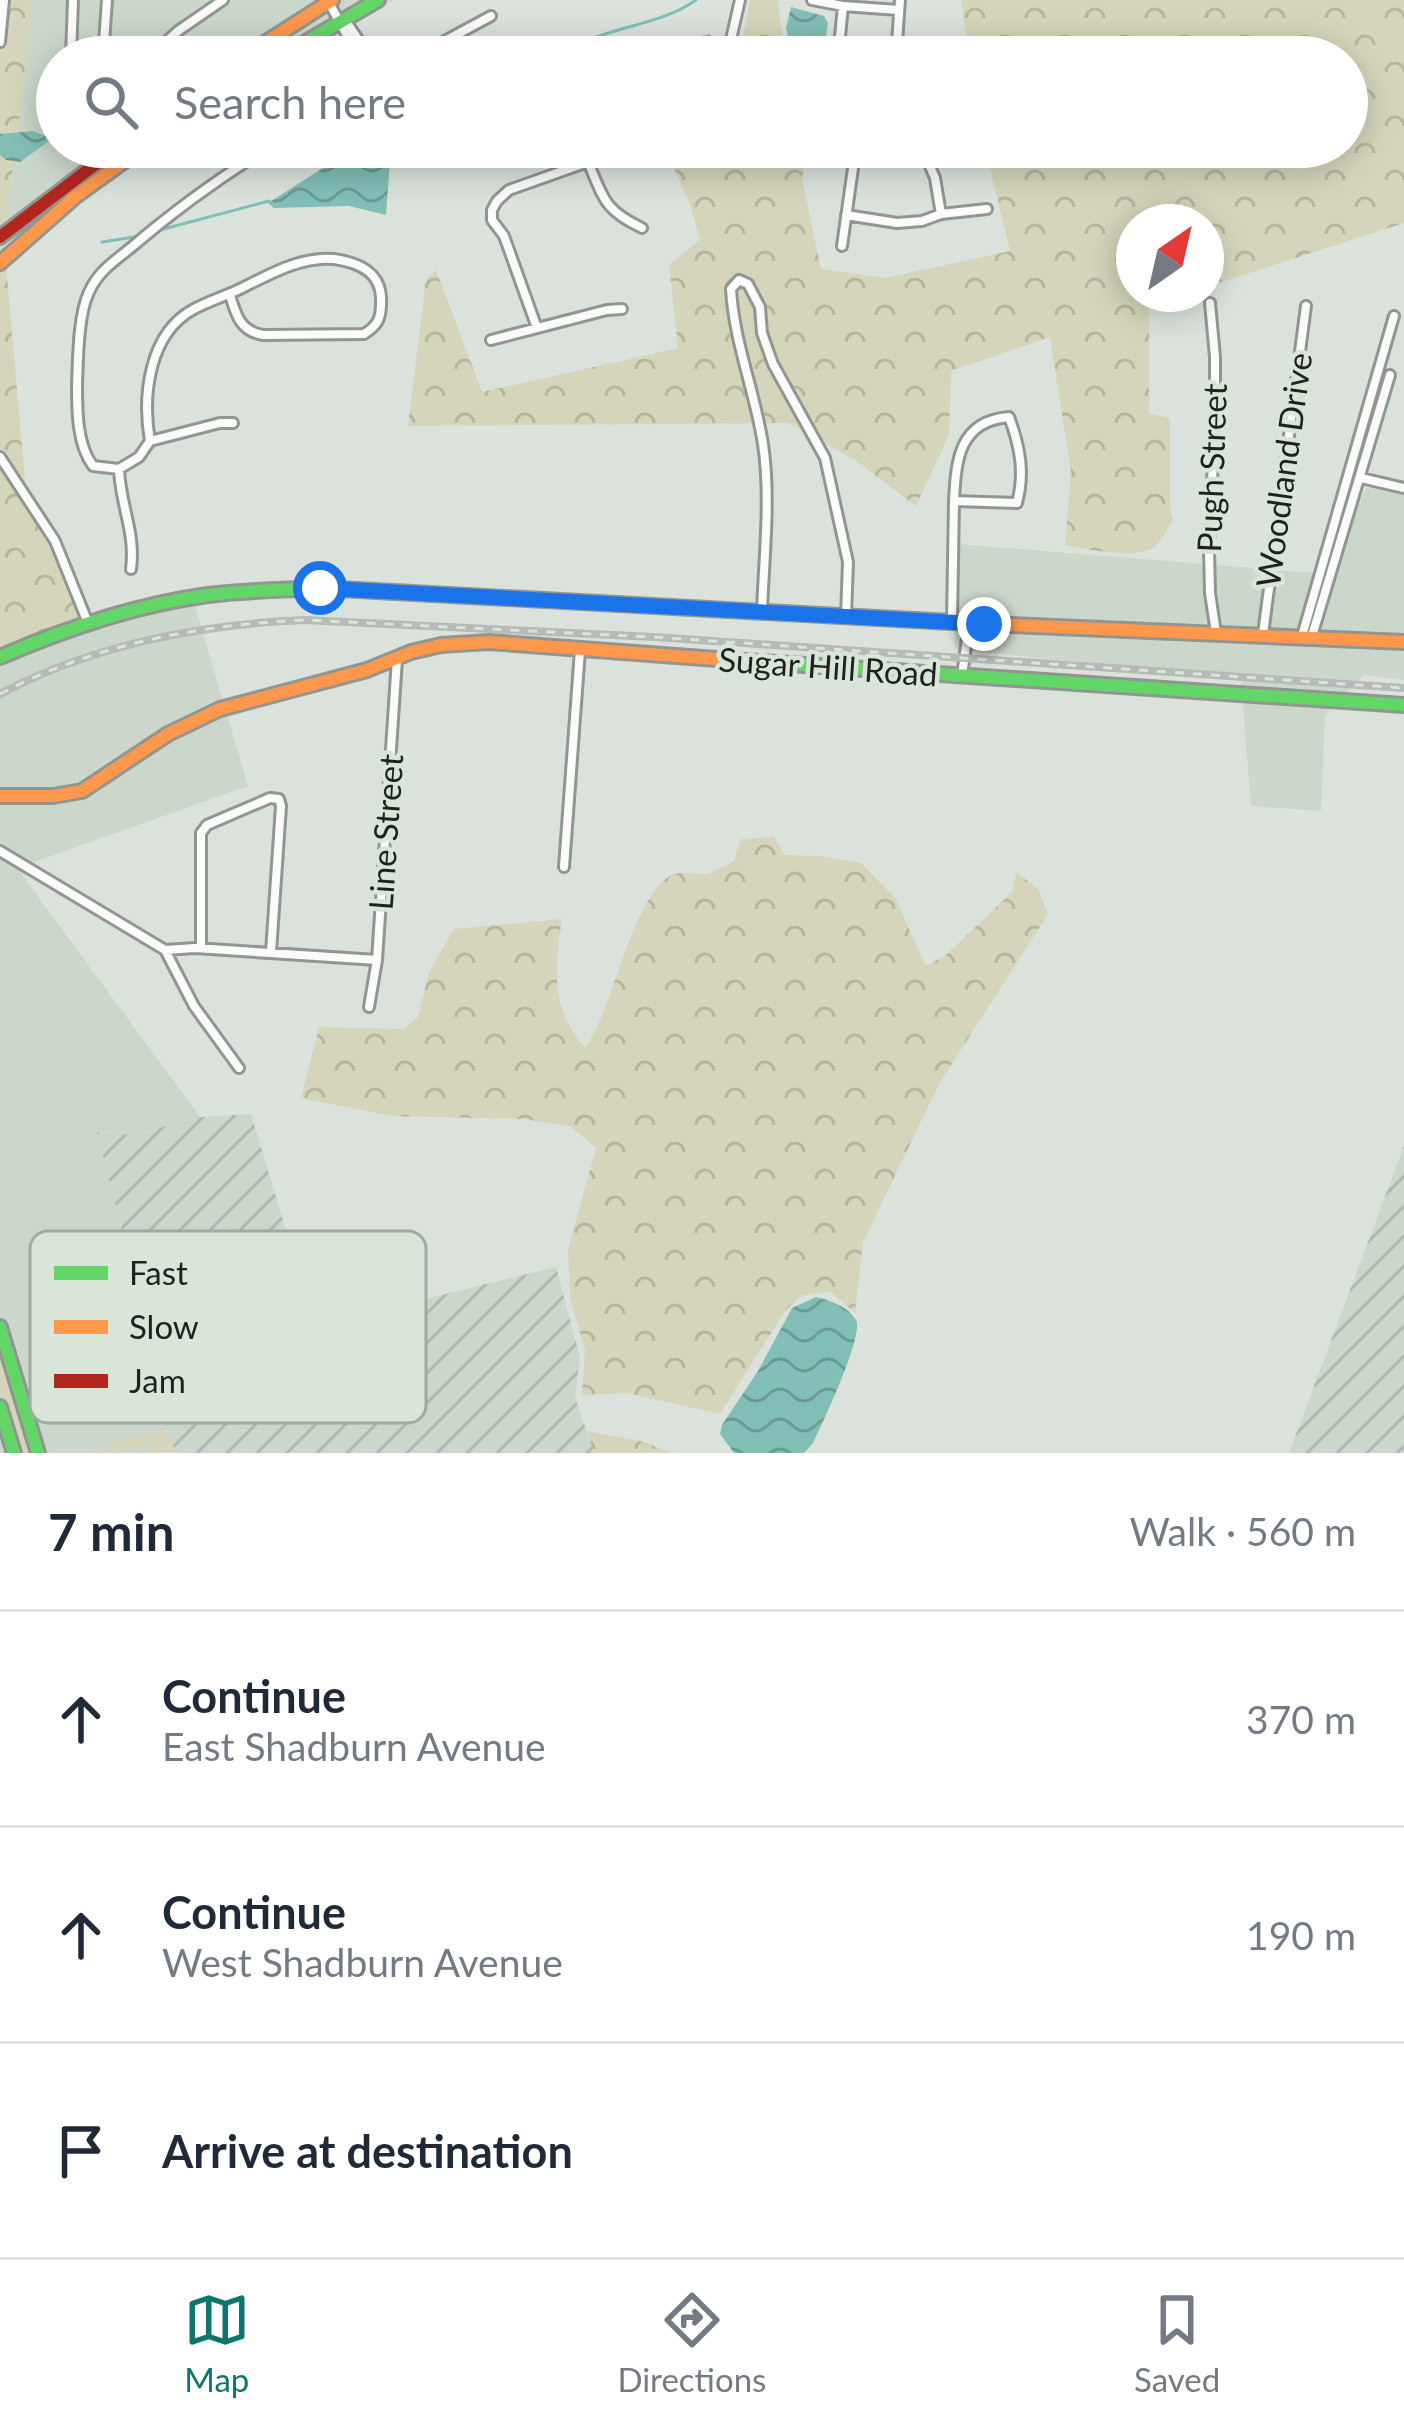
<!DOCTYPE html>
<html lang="en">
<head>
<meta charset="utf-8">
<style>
	:root { --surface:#fff; --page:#f6f6f7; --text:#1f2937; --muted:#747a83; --line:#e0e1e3; --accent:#0f766e }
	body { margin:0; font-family:Lato,sans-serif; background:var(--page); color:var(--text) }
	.compass { position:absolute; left:1116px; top:204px; width:108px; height:108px; border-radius:50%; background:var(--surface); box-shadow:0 6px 30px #0003; rotate:34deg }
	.stop { position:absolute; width:36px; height:36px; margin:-27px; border:9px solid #1a73e8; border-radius:50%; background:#fff }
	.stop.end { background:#1a73e8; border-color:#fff; box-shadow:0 3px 12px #0008 }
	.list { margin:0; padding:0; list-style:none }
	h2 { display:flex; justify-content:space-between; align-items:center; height:156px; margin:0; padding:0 48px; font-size:51px }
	h2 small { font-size:39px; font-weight:400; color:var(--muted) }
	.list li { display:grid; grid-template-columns:78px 1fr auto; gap:36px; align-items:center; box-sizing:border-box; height:216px; padding:0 48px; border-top:3px solid var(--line) }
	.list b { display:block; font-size:45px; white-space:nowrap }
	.list p { margin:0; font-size:39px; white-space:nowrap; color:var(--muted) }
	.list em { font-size:39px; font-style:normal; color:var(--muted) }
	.icon { flex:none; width:66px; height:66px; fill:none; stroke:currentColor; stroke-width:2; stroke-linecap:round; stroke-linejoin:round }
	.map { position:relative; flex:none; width:1404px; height:1453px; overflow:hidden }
	.search { position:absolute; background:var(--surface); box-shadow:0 6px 30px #0003; left:36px; right:36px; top:36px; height:132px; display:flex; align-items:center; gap:30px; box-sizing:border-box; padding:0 42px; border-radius:66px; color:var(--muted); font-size:45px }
	.sheet { height:804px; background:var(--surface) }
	nav { display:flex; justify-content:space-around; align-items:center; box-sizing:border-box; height:168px; border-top:3px solid var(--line); background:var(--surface); font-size:33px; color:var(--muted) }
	nav a { display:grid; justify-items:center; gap:6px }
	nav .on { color:var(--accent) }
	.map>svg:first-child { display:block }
</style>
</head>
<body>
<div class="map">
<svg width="1404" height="1453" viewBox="0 0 1404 1453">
	<defs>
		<pattern id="industrial-furrows" width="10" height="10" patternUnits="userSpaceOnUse" patternTransform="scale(3)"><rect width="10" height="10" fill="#cbd7cb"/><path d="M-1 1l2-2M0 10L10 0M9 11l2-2" fill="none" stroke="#aeb8ae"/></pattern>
		<pattern id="forest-crowns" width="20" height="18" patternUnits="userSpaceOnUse" patternTransform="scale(3)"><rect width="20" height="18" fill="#d4d5ba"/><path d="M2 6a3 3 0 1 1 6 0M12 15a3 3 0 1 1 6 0" fill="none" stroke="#b6b79f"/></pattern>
		<pattern id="water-waves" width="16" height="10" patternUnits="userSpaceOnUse" patternTransform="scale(3)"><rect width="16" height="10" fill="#81beb6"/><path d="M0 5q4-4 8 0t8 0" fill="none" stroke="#699a93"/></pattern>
	</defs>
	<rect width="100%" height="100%" fill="#dbe2db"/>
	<path fill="#cbd7cb" d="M33 0H394L293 57H57V147H145L79 201 4 242Z
		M1366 488 1404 492V680L1364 675 1325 715 1321 811 1251 806 1241 680 955 649 957 544 1326 574Z
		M194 603 248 786 17 868 200 1117 133 1135 98 1132 144 1318 164 1420 175 1453H0V656L36 643 87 633Z"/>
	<path fill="url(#industrial-furrows)" d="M251 1114 315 1326 556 1267 580 1357 575 1397 594 1453H175L164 1420 144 1318 97 1132 133 1135 200 1117Z
		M1404 1146V1453H1289Z"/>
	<path fill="#d4d5ba" d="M0 1345 32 1453H20L0 1387Z
		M163 1430 170 1435 176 1453H150L146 1444 132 1449 97 1453 114 1444Z"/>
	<path fill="url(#forest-crowns)" d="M0 0H33L4 242 26 492 66 563 87 633 36 643 0 656Z
		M750 0H778L780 22 788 57H739Z
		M961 0H1404V223L1206 287V222H1134V294H1184L1149 307V414L1170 418V508L1173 519C1168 526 1163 540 1156 545 1140 561 1086 549 1065 545L1071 472 1050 337 951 371 949 435 916 506 855 460 788 423 408 426 426 279 436 270 482 392 678 348 669 265 700 240 690 204 672 164 682 147H808L802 179 821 269 885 278 1010 251 985 147H1347V57H969Z
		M774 837 785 855 820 856 861 863 895 898 926 966 945 956 1012 892 1016 872 1038 889 1048 914 939 1084 863 1242 855 1313 830 1291 801 1296 785 1311 720 1414 626 1393 582 1395 585 1350 570 1297 568 1249 596 1148 571 1127 525 1119 391 1116 301 1098 319 1027 403 1029 418 1017 429 972 454 929 562 919C554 970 551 1008 585 1048 614 1009 632 895 672 875 683 870 696 875 709 873 717 871 726 865 734 861L741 839Z
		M587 1431 645 1442 670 1453H594Z"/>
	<path fill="url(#water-waves)" d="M791 7 824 16 828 23 823 57H793L786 28Z
		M710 34 718 46 710 57H647L646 47C666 36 688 40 710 34Z
		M33 131 52 139 20 162 6 160 0 155V134Z
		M356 147H391L386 215 349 206 274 208 268 203Z
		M816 1297C829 1300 849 1307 856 1320 864 1336 822 1424 813 1443L804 1453H734L720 1434 722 1425 758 1371 792 1308Z"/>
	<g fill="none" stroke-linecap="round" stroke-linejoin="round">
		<path stroke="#81beb6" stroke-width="3" d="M560 57C600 25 655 29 696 0
			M391 150 397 147
			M156 231 269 201
			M102 242 141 236"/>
		<defs>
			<path id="street" d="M812 0 843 6 898 10
				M328 1 353 46 366 57
				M343 23 349 26 360 42 358 48
				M0 42 4 0
				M71 57 73 0
				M103 57 107 0
				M149 57 178 31 223 0
				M415 57 491 16
				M727 57 740 0
				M838 57 843 6
				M896 57 900 0
				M922 147 935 178 941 214
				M588 162C604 199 604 210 642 228
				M846 215 897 223 922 221 941 214 987 209
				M842 246 856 147
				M1210 303 1215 357V417L1209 549 1210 593 1216 633
				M537 328 504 236 492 220V210L497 201 509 190 588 162 614 147
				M491 340 607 310 622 309
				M1009 417C1020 446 1025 473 1017 503L954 501C956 460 959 421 1009 417Z
				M150 441C142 395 149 333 194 309 211 300 229 295 246 286 272 273 303 256 334 259 362 263 383 274 381 304 381 319 377 326 364 334L263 335C240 331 236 315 230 295
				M150 441 220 423H233
				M0 457 55 541 88 623
				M119 469 93 466C77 445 77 411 77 385 78 360 78 315 89 292 99 270 115 261 133 246 176 209 221 177 269 147
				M1361 478 1404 488
				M131 569C136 533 120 504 119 469L139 457 150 441
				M762 611C764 556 771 498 763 444 755 392 734 342 731 289L739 280 748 284 760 307 762 333 773 364 825 458 848 562 846 616
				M952 621 954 501
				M1263 634 1306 306
				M1302 636 1394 316
				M1312 636 1390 375
				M962 676 969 623
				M0 851 165 950 195 948 377 960
				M564 867 580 650
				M201 948V833L207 825 270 798 279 799 281 806 271 952
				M165 950 194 1006 239 1068
				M369 1007 377 960 397 659"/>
			<path id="fast" d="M280 57 378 0
				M0 657C67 628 135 605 208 595 245 590 283 590 321 588L988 624
				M730 660 1404 705
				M0 1327 38 1453
				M0 1407 14 1453"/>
			<path id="slow" d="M243 57 332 0
				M0 263 76 196 144 147
				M988 624 1404 642
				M0 796H53L82 791 168 734 220 709 367 670 411 652 441 645 489 642 730 660"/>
			<path id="jam" d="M0 237 118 147"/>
		</defs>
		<use href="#street" stroke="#919691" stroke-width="14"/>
		<use href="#fast" stroke="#919691" stroke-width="18"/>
		<use href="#slow" stroke="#919691" stroke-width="18"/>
		<use href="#jam" stroke="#919691" stroke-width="18"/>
		<use href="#street" stroke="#fafbfa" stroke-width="8"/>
		<use href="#fast" stroke="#63d668" stroke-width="12"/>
		<use href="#slow" stroke="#ff974d" stroke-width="12"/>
		<use href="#jam" stroke="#b3261e" stroke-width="12"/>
		<defs>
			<path id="rail" d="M0 694C92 645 201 624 305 620L654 637 1404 688"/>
		</defs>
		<use href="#rail" stroke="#b8bab8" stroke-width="8"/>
		<use href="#rail" stroke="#d8e5d8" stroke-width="3" stroke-dasharray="9" stroke-linecap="butt"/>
	</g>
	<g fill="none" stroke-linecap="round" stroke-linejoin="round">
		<path stroke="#1a73e8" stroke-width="15" d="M320 588 984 624"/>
	</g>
	<g text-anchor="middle" stroke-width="9" stroke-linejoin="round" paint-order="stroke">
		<g font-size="33" fill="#1d221d" stroke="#d8e5d8">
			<text transform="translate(1212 468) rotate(-88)" y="12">Pugh Street</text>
			<text transform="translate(1284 470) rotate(-82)" y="12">Woodland Drive</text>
			<text transform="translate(828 667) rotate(4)" y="12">Sugar Hill Road</text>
			<text transform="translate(386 832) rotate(-86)" y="12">Line Street</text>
		</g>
	</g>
	<rect x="30" y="1231" width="396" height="192" rx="18" fill="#d8e5d8" stroke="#a0aaa0" stroke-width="3"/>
	<rect x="54" y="1266" width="54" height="14" fill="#63d668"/>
	<rect x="54" y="1320" width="54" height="14" fill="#ff974d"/>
	<rect x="54" y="1374" width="54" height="14" fill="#b3261e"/>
	<g font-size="33" fill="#1d221d">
		<text x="129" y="1285">Fast</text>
		<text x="129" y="1339">Slow</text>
		<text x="129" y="1393">Jam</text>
	</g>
</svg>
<svg class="compass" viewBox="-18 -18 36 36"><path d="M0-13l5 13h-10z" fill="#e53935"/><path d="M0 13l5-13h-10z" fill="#747a83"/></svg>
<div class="stop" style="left:320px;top:588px"></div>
<div class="stop end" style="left:984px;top:624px"></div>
<div class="search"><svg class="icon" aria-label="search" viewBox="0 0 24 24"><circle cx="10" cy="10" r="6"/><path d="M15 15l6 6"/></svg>Search here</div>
</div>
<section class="sheet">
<h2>7 min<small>Walk · 560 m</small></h2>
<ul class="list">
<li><svg class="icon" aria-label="ahead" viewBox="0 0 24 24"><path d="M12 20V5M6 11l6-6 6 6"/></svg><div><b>Continue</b><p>East Shadburn Avenue</p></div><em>370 m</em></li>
<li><svg class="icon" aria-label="ahead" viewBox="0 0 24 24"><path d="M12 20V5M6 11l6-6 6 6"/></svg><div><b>Continue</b><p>West Shadburn Avenue</p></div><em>190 m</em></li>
<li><svg class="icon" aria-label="arrive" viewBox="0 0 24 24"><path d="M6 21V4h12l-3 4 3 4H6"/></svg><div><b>Arrive at destination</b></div></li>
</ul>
</section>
<nav>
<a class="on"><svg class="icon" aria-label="map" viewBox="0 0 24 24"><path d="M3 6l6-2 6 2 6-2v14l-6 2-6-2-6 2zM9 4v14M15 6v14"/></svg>Map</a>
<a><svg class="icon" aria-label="directions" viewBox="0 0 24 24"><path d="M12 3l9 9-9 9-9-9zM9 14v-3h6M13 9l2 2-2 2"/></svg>Directions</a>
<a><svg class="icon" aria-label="saved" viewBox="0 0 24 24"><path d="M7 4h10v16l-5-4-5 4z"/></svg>Saved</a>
</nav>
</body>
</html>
